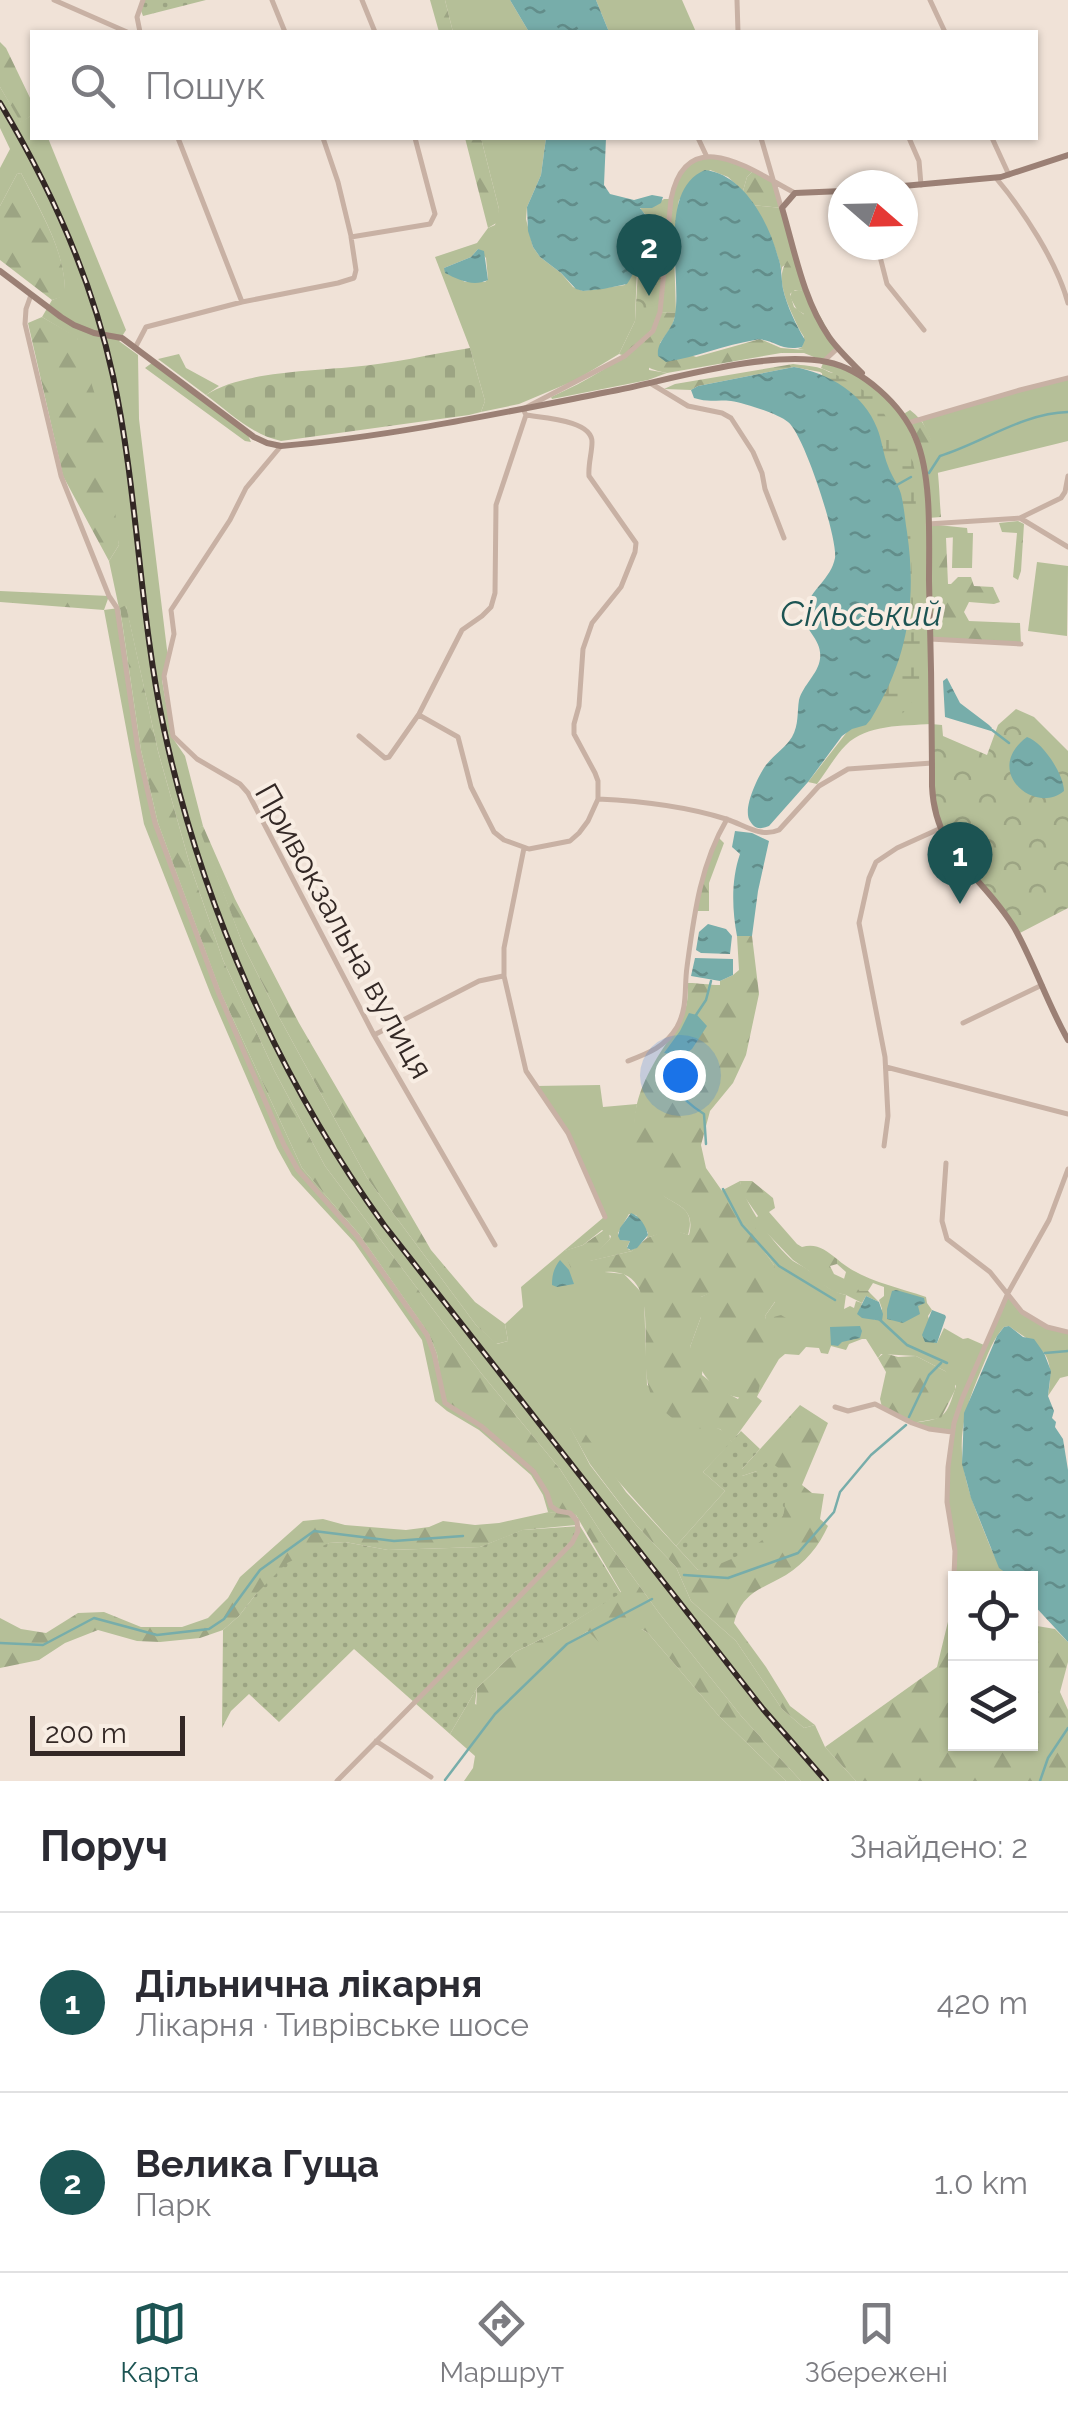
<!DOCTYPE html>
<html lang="uk">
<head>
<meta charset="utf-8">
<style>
	:root { --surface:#fff; --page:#f7f7f7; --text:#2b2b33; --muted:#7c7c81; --line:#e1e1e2; --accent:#1c5453 }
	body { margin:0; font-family:Raleway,sans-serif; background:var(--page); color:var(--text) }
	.controls { position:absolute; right:30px; bottom:30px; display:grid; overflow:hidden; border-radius:0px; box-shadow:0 2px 8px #0004 }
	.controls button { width:90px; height:90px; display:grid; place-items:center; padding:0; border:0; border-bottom:2px solid var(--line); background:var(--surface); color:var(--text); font:50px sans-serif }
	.compass { position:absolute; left:828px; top:170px; width:90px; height:90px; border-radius:50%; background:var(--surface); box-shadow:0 2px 8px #0004; rotate:110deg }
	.scale { position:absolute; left:30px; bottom:25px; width:155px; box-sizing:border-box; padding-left:10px; border:5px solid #332825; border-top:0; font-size:28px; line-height:35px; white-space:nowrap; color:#332825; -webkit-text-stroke:8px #f8ede3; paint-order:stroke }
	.you { position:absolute; left:680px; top:1075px; width:35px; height:35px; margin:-25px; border:8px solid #fff; border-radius:50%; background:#1a73e8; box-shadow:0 0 0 15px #1a73e833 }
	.badge { display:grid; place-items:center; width:65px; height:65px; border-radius:50%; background:var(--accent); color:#fff; font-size:32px; font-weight:700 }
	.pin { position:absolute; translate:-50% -82px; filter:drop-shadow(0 2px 5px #0008) }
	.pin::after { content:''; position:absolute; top:52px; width:35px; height:30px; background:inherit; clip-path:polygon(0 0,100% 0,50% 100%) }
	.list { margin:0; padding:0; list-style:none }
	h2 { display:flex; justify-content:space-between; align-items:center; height:130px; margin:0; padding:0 40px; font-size:42px }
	h2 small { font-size:32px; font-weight:400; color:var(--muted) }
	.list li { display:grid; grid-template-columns:65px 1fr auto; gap:30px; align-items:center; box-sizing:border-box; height:180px; padding:0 40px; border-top:2px solid var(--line) }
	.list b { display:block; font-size:38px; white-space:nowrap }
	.list p { margin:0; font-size:32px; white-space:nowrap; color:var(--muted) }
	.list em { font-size:32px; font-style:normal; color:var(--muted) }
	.icon { flex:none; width:55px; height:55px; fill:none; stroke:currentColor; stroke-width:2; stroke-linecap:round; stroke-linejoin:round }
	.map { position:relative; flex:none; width:1068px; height:1781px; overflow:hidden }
	.search { position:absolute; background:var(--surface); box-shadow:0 2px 8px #0004; left:30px; right:30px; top:30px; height:110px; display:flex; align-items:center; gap:25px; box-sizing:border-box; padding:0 35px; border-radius:0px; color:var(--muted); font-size:38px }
	.sheet { height:490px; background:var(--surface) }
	nav { display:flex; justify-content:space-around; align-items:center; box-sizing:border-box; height:140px; border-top:2px solid var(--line); background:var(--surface); font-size:28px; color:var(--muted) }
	nav a { display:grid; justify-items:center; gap:5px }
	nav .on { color:var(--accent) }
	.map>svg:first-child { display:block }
</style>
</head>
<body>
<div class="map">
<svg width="1068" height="1781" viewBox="0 0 1068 1781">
	<defs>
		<pattern id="forest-firs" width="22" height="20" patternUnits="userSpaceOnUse" patternTransform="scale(2.5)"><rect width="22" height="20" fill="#b5bf98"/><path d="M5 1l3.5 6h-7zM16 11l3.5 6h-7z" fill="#9ca483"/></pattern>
		<pattern id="wetland-marsh" width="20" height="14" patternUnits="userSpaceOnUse" patternTransform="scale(2.5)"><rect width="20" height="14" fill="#b5bf98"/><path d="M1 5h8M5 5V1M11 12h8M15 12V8" fill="none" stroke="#9ca483"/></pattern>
		<pattern id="cemetery-stones" width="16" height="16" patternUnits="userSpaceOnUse" patternTransform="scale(2.5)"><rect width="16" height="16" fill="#b5bf98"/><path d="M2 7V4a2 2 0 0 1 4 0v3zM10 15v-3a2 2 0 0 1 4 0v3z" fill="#9ca483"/></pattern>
		<pattern id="park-crowns" width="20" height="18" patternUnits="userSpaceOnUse" patternTransform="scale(2.5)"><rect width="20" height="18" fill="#b5bf98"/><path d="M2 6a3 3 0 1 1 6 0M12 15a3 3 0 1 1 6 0" fill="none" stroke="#9ca483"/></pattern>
		<pattern id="garden-dots" width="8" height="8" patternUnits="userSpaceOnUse" patternTransform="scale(2.5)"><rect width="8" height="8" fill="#b5bf98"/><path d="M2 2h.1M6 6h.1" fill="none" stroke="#9ca483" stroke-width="1.8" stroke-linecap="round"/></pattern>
		<pattern id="water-ripples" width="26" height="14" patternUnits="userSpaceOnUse" patternTransform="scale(2.5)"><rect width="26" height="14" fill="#77adaa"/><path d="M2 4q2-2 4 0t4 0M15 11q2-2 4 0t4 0" fill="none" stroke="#628d8a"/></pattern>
	</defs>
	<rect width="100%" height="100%" fill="#f0e2d7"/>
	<path fill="#b5bf98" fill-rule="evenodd" d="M445 0H510L529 32H453Z
		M596 0H682L696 32H609Z
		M0 87 21 122 32 115V138H48L126 330 119 341 138 355 139 419 168 658 162 680 172 737 185 756 203 826 200 828 243 945 279 1017 367 1178 476 1325 497 1344 508 1341 505 1324 523 1307 521 1287 604 1217 574 1144 535 1086 600 1085 603 1107 637 1104C636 1112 634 1120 635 1128 635 1142 650 1174 657 1188 667 1206 698 1202 688 1235 675 1229 660 1233 647 1238L648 1233 636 1215 629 1214 618 1233 621 1240 630 1241 627 1247 629 1250 637 1248 632 1251 586 1262 610 1239 611 1236 602 1230 583 1245 565 1251 595 1271 624 1274 642 1293 644 1298 647 1385 711 1427C722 1428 726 1433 732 1442L703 1472 725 1491 676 1546 570 1427 590 1465 637 1526 676 1567 691 1601 736 1641 782 1709 804 1728 815 1725 825 1747 856 1781H801L742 1717 659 1613 604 1537 560 1469 481 1373 325 1166 274 1070 223 960 190 865 158 751 126 606 120 609 141 750 158 823 221 993 302 1168 359 1234 429 1334 437 1354 445 1398 535 1471 576 1515 580 1526 557 1513 548 1512 543 1495 531 1475 479 1430 447 1411 435 1401 422 1340 354 1242 292 1175 277 1148 211 995 144 824 104 610 119 608 109 561 119 545 77 338 42 317 52 300 65 295C66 252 40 210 21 173L17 174 0 206V168L10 149 0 128Z
		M481 138H546L541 175 527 207 526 219 533 247 540 257 561 273 573 287 583 291 625 285 646 215 640 209 643 207 651 208 664 199H671C676 178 691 155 714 158 727 159 742 166 754 170L747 177 743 191 728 177 710 170 679 200 678 205 674 251 676 313 660 312 637 266 635 321 619 354 576 380 519 404 481 412 485 401 470 348 435 257 477 243 488 228 495 225 499 209ZM478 249 486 258 488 279 485 282H465L444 268 471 257Z
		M752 205 782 208 796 257 782 267V272C776 247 767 225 752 205Z
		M799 290 806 291 838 348 825 360 868 379 902 415 922 459 928 524 931 724C903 726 867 724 846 745 835 756 827 771 817 784L808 782 847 732 833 373 821 368 824 361 804 353V350L798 349 802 347 804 337 799 329 804 314 797 310 790 297 792 291Z
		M649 336V370L667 373 648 380 552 399 551 397C587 381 619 362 649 336Z
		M179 354 186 368 219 386 206 395 158 359Z
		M1068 378V441L937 473 930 438 921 419Z
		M953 533H973L972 568H952Z
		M1037 562 1068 566 1067 636 1028 631Z
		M740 1181C745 1205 774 1245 793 1261 797 1264 803 1266 807 1269 822 1281 825 1290 846 1295L844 1309 850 1306 854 1308 856 1301 862 1303 860 1309 875 1320 882 1309 879 1300 884 1296V1287L873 1283 868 1291H860L844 1279 846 1272 837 1264V1259C862 1281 895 1286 926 1297L927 1303 932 1310 928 1316 937 1343 944 1328 963 1339 968 1338 984 1345 1008 1293C1020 1316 1044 1325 1068 1332V1376L1060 1378 1048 1396C1056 1349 1041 1350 1009 1326L1004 1327C993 1339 988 1354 982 1368 954 1432 956 1462 982 1526 991 1547 994 1563 1013 1578H956L955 1601H953L955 1551 947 1502 952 1433 912 1423C945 1419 946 1418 956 1386L945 1371 916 1356 881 1354 878 1358 866 1339H862L849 1344 846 1350 831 1346 828 1354 821 1353 819 1348 806 1347 799 1355 785 1354 779 1359 756 1398C717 1401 704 1379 690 1347L701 1317V1297L713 1291 766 1320 765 1316 775 1302 774 1265 721 1191Z
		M638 1627 648 1633 718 1715 786 1781H464L473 1768 475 1756 450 1734 477 1688 475 1704 495 1714 567 1644 588 1631Z"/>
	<path fill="url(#forest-firs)" d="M430 0H445L453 32H439Z
		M0 42 6 48 32 102V115L21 123 0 87Z
		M465 138H481L499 209 498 222 488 228Z
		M754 170 774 182 782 208 752 205 743 191 747 177Z
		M21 173C40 211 67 253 65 296L52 300 0 260V206L17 174Z
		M791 257H796L806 291 795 290 790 294 794 307 806 316 805 321 799 329C790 308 770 275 791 257Z
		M660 312 676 313 672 326 660 343 696 357 760 339 781 348 805 350 804 353H781L667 373C618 364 650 341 660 312Z
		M42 317 77 337 105 427 119 545 109 561 63 476 28 323Z
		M153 362 246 431 251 442 245 441 145 368Z
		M793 364C814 367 829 365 840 385L820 372 794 367 698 386 691 390 664 389 675 384Z
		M910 410C941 432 938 482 941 517L928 518 922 459 902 415Z
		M1018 521 1024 524 1021 571 1018 580 1013 577 1017 533 1002 532 999 523Z
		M928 524 967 528 968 536 946 538 948 584H951L958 577H971L974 586 993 587 1000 602 994 604 969 602 964 612 969 621 1020 623 1021 644 930 639Z
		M0 591 109 596 104 610 0 602Z
		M126 605 158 751 190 865 223 960 274 1070 325 1166 481 1373 560 1469 604 1537 659 1613 742 1717 801 1781H786L718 1715 648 1633C634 1621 615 1636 600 1643L588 1631 567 1644 495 1714 483 1716 476 1710 477 1688 515 1652 560 1630 621 1592 576 1515 554 1506 549 1492 535 1471 451 1406 444 1397 437 1354 429 1334 359 1234 302 1168 221 993 158 823 141 750 120 608Z
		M203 826 235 899 299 1023 431 1250 475 1302 505 1324 508 1341 496 1344 476 1325 367 1178 279 1017 243 945 199 828Z
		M717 836 724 843 709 883V911H696L701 882Z
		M737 936H752L759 994 746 1055 733 1083 710 1111 701 1145 706 1168 774 1265 781 1293 765 1316 766 1319 781 1315 791 1321 787 1341 768 1353 735 1352C719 1330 713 1318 713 1292L701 1297V1317L690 1347 703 1359 702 1375 721 1390 738 1399 754 1374 762 1375 757 1397 762 1401 732 1442 720 1429C710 1427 699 1430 689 1427 678 1424 664 1412 657 1404 629 1373 669 1278 614 1272 598 1271 590 1274 576 1281L564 1251 583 1245 604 1230 609 1233 610 1239 589 1261 632 1251 647 1238 662 1232 677 1231 689 1235C697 1204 670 1205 656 1190 645 1176 635 1150 634 1132 633 1103 645 1077 660 1053 669 1039 678 1028 684 1013 688 1003 688 993 688 983 699 983 708 985 720 985V981L733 975 739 970Z
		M740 1181H752L773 1198 775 1208 769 1212 797 1244 802 1247C817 1243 825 1250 837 1259V1264L830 1266 834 1274 851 1282 860 1291H868L879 1302 866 1296 862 1303 846 1295 834 1292 816 1280 809 1271 793 1260 764 1230 756 1229 753 1222 758 1216 742 1193Z
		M884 1353 898 1357 916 1356 945 1371 953 1377 955 1382V1390L941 1418 912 1423 882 1407 880 1399 886 1372 878 1358Z
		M800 1405 828 1423 802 1485 812 1493 824 1494 820 1519 828 1526C819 1546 805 1563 786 1575 762 1589 742 1592 734 1623L766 1667 790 1706 815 1725 804 1728 782 1709 736 1641 691 1601 676 1567 637 1526 590 1464 569 1426 582 1429 626 1492 698 1570 783 1515 785 1491 757 1471 742 1476V1469Z
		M549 1512C562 1513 571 1512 576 1525L523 1530 480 1547 388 1550 345 1542 329 1543 256 1594 239 1616 223 1630 200 1638 160 1642 137 1641 98 1630 65 1643 39 1660 0 1668V1618L21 1629 46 1633 78 1613 104 1612 141 1627H182L208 1618 228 1598 240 1577 303 1521 323 1519 345 1525 406 1530 429 1527 443 1521 475 1525 499 1523Z
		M953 1601H955L956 1744H1030L1031 1625 1055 1629 1068 1642V1662L1060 1692 1068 1710V1781H856L825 1747 937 1667Z"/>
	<path fill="url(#wetland-marsh)" d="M825 371 833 373 875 397 893 430 907 442V451L913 462 915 472 916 512 910 528 913 604 920 615 919 685 914 699 903 713 853 734 847 732 853 726 822 373Z"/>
	<path fill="url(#cemetery-stones)" d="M470 348 485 401 481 412 469 415 281 441C252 435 229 412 206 395 240 372 311 371 352 367 391 364 431 354 470 348Z"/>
	<path fill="url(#park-crowns)" d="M647 243 666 249 660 312 656 325 625 356 619 354 635 321 639 253Z
		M1016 709 1034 717 1068 751V908L1018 934 952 851 934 810 931 724 942 725 943 736 987 755 998 725Z"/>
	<path fill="url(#garden-dots)" d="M143 0H206L143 16 140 8Z
		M741 1431 760 1449 742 1469V1476L757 1471 768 1460 790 1477V1485C782 1495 787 1505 783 1515 771 1543 725 1565 698 1570L676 1546 725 1491 703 1472Z
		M580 1526 621 1593 560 1630 515 1652 477 1688 450 1734 354 1649 279 1722 249 1694 231 1711 222 1728 223 1630 239 1616 256 1594 287 1563 329 1543 345 1542 388 1550 480 1547 522 1530Z"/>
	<path fill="url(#water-ripples)" d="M510 0H596L609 32H529Z
		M546 138H606L604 185 610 194 634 200 652 195 663 197 661 203 652 208H640L647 217C642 239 640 266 627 284L603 289 583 291 576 289 561 273 540 257 533 247 528 231 527 207 541 175Z
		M705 170C744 174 769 223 778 257 782 267 781 278 783 289 787 306 796 325 805 340L802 347C779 352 772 337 755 340 725 345 696 357 666 362L658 356C656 340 673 331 675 315 682 276 657 190 705 170Z
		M478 249 484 251 488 280C473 287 459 280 445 273L444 268 471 257Z
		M794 367C829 373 864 394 877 428 882 440 883 454 888 466 891 475 898 484 901 494 904 506 905 520 907 532 917 601 908 659 871 719L866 725 852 729 842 736 808 782 769 826C761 829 755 830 750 821 742 809 758 776 766 765 774 755 786 747 792 737 799 725 797 712 799 700 803 685 818 674 820 659 823 638 800 629 805 610 810 590 831 579 835 558 838 539 804 434 788 422 778 414 745 403 731 401 716 399 710 403 694 398L691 390 698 386Z
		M947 678 960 703 989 725 992 728 991 731 945 717 943 681Z
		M1027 737C1043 742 1064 775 1064 791 1034 816 982 770 1027 737Z
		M735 831 752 833 769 841 758 891 752 936H737C732 909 731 880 740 854L732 847Z
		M708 924 726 929 732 936 730 954 701 953 696 950 699 932Z
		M695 958 733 959V975L720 981 691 976Z
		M689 1013 697 1015 707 1026 692 1049 683 1056 664 1053 680 1031Z
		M631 1213C640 1216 646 1226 648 1235L637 1248 631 1250 627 1248 630 1241 620 1240 618 1236 620 1228Z
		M560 1260 569 1270 574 1284 557 1287 552 1285C552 1274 554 1268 560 1260Z
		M896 1290 924 1298 925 1303 918 1306 920 1314 903 1323 887 1319V1309L892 1291Z
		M866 1296 879 1302 883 1314 882 1321 862 1318 857 1314Z
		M932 1310 945 1315 946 1317 937 1343 925 1342 922 1335Z
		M860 1326 862 1331 860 1338 842 1342 838 1346 831 1345 830 1327Z
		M1009 1326 1023 1337 1034 1339 1044 1353 1051 1371 1048 1396 1054 1411 1052 1418 1056 1422 1055 1427 1063 1439 1068 1470V1642L1031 1602 1030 1578H1013L999 1568 971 1498 962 1464 964 1413 997 1336 1004 1327Z"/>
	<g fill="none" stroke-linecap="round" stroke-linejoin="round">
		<path stroke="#77adaa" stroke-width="2.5" d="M929 473 940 456C982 443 1023 413 1068 412
			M895 486 911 477
			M992 730 1009 743
			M696 1015 706 1000 711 981
			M674 1052C668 1083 677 1097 704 1114L706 1144
			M723 1189 742 1225 779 1266 835 1300
			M879 1319 907 1345 947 1363
			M1045 1353 1068 1351
			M909 1417 929 1375 941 1363
			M684 1575 728 1578 798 1553 834 1512 840 1492 871 1455 906 1425
			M0 1643 43 1645 94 1618 157 1635 209 1629 224 1619 260 1570 314 1531 394 1541 463 1536
			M445 1780 495 1714 567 1644 652 1599
			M1040 1781 1048 1758 1068 1728"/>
		<path stroke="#c8b1a4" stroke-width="5" d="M54 0 127 32
			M272 0 285 32
			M362 0 375 32
			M737 0 738 32
			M930 0 945 32
			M140 32 137 17 143 0
			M178 138 242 302
			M323 138 338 182 351 236
			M698 138 707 157
			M761 138 781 207
			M909 138 919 161 921 185
			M992 138 1009 175
			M996 178C1023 210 1057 262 1068 303
			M877 245 887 284 924 330
			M31 295 26 309 25 324 61 476 109 596 117 608 138 750 155 823 219 994 284 1145 298 1170 357 1236 427 1335 434 1354 445 1403 481 1426 534 1472 547 1493 551 1506 558 1511 570 1513 577 1521 578 1531 572 1543 337 1781
			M135 348 146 327 242 302 338 283 354 278 356 270 351 237 430 224 435 214 415 138
			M824 361 838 348
			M650 383 688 406 722 413 731 418 753 452 762 473 765 489 784 538
			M908 423 1020 390 1068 378
			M281 446 246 488 230 520 171 610 174 634 164 676 173 736 197 759 240 784 248 793 374 1035 495 1245
			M1020 518 1061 498 1065 492 1068 476
			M928 524 1020 518 1068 547
			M930 639 1021 644
			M419 715 458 737 471 787 494 832 504 840 529 849 570 841 579 833 588 821 598 799V781L595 773 574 734V724L579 706 583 649 592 623 621 587 635 552 636 543 589 476C588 464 592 453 592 442 592 420 543 418 526 415
			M359 736 385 758 389 757 419 714 462 630 482 616 491 607 495 593 496 505 526 415 523 409 625 356 653 331 660 312 671 199C687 120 754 172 795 193
			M598 799C641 801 685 806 726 819 745 825 760 838 779 830L819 786 848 769 932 763
			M524 848 504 948V976L526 1071 568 1133 605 1217
			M963 1023 1042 985
			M374 1035 479 981 503 976
			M628 1061C649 1053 665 1047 677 1027 688 1007 684 988 687 967 694 915 700 865 727 819
			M886 1067 1068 1114
			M884 1146 888 1116 885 1057 859 923 869 878 876 862 897 848 939 829
			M946 1163 942 1221 947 1239 990 1272 1022 1312 1047 1327 1068 1332
			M835 1407 848 1411 875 1404 912 1423 929 1429 952 1432
			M953 1601 955 1551 947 1502 948 1467 954 1423 962 1399 1008 1293 1049 1220 1068 1169
			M376 1741 431 1777"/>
		<path stroke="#9b8075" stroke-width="6" d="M903 186 1001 177 1068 155
			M843 191 795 193 782 208C795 252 803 299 829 337 838 350 850 361 862 373
			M0 271 61 317 74 325 94 333 122 338 254 437 267 443 281 446C395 436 506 412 618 390 676 378 770 350 827 362 863 369 902 405 916 439 932 477 929 539 929 581 931 650 932 718 932 786 935 856 983 875 1015 929 1035 965 1048 1005 1068 1040"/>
		<defs>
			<path id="rail" d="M0 103C51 188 92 279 113 376 138 492 139 612 164 729 202 906 278 1078 384 1225L763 1709 826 1781"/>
		</defs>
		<use href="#rail" stroke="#332825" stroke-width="6"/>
		<use href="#rail" stroke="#f8ede3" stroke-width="2.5" stroke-dasharray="8" stroke-linecap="butt"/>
	</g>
	<g text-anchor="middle" stroke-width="8" stroke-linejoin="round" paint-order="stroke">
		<g font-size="32" fill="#332825" stroke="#f8ede3">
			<text transform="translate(344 931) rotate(61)" y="11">Привокзальна вулиця</text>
		</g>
		<g font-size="35" font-style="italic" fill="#1c5453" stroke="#f8ede3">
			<text x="861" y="626">Сільський</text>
		</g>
	</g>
</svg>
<div class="controls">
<button><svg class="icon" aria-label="locate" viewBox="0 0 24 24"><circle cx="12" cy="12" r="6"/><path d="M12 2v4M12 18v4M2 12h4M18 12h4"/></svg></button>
<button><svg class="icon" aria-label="layers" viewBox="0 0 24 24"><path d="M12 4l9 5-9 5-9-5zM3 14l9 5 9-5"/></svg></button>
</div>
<svg class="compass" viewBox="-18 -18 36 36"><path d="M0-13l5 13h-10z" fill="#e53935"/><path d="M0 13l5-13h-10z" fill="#7c7c81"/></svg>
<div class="scale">200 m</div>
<div class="you"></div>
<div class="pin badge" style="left:960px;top:904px">1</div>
<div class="pin badge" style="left:649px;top:296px">2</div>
<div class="search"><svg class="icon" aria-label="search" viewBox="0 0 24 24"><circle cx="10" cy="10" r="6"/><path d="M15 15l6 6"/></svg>Пошук</div>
</div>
<section class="sheet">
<h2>Поруч<small>Знайдено: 2</small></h2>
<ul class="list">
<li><span class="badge">1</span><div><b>Дільнична лікарня</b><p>Лікарня · Тиврівське шосе</p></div><em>420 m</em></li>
<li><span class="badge">2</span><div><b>Велика Гуща</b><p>Парк</p></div><em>1.0 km</em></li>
</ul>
</section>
<nav>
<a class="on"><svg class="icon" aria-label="map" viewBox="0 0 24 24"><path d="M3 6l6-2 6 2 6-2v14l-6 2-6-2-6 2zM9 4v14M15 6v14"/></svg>Карта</a>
<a><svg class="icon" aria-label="directions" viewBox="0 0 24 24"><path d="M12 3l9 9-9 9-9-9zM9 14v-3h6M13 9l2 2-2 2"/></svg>Маршрут</a>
<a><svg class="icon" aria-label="saved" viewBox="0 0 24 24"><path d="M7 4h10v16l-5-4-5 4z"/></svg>Збережені</a>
</nav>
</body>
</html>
